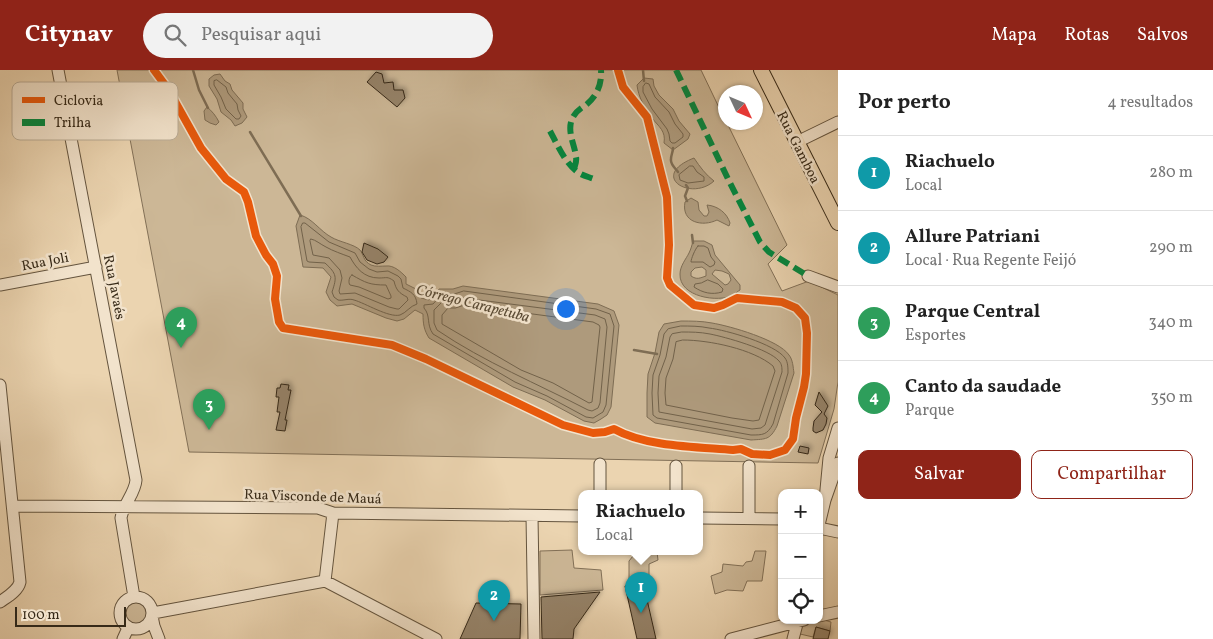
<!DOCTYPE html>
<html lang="pt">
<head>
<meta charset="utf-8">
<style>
	:root { --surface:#fff; --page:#f2f2f2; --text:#222; --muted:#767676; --line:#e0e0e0; --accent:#8f2418 }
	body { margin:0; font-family:Vollkorn,serif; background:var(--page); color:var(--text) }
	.controls { position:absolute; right:15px; bottom:15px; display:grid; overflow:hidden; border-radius:10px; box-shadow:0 1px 4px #0004 }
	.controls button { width:45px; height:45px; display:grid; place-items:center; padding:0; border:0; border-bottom:1px solid var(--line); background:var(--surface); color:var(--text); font:25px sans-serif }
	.compass { position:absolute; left:718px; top:15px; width:45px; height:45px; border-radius:50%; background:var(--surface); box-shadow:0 1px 4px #0004; rotate:134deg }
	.scale { position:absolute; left:15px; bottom:12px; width:111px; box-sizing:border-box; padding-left:5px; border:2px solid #372a18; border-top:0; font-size:14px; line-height:18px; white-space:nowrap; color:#372a18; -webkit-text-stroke:4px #f2e3cc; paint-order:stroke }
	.you { position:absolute; left:565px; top:238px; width:18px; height:18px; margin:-12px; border:4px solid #fff; border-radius:50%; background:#1a73e8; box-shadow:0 0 0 8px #1a73e833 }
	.badge { display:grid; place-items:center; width:32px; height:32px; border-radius:50%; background:var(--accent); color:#fff; font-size:16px; font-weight:700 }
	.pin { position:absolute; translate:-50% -41px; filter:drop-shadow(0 1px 2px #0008) }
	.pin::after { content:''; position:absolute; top:26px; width:18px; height:15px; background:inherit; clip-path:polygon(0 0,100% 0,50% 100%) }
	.popup { position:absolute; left:578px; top:420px; width:125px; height:65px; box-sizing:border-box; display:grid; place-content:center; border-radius:10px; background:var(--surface); filter:drop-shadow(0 1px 4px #0005); font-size:16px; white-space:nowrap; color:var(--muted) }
	.popup b { font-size:19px; color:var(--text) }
	.popup::after { content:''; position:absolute; left:50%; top:100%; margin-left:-10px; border:10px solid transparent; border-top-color:var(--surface) }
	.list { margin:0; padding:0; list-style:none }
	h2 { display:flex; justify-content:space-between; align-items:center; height:65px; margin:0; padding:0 20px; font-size:21px }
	h2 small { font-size:16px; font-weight:400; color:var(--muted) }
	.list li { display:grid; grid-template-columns:32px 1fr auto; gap:15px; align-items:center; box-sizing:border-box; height:75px; padding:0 20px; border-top:1px solid var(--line) }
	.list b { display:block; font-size:19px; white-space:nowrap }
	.list p { margin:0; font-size:16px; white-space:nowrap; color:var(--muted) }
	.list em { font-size:16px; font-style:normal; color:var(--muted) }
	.actions { display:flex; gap:10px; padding:15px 20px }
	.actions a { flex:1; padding:11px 0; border:1px solid var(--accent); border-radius:10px; text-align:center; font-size:18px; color:var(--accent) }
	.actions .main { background:var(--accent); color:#fff }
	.icon { flex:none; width:28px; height:28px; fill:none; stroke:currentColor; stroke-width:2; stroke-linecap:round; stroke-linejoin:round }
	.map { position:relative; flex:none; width:838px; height:569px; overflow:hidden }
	header { display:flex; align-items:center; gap:30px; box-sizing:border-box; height:70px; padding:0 25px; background:var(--accent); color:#fff }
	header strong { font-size:24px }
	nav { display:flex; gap:28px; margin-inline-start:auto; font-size:18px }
	.search { width:350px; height:45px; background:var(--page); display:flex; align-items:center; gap:12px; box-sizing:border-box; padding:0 18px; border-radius:28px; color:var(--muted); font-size:19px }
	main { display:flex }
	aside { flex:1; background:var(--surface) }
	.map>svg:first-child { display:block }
</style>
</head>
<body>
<header>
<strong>Citynav</strong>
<div class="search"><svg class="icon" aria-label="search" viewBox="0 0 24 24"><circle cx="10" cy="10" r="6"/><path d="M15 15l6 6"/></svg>Pesquisar aqui</div>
<nav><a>Mapa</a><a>Rotas</a><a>Salvos</a></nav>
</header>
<main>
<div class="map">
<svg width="838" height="569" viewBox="0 0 838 569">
	<defs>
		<filter id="shadow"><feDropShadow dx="2.5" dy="-2.5" stdDeviation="2.5" flood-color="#0004"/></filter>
	</defs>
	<rect width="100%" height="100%" fill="#ebd4b0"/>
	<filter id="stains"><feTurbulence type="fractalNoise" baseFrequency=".004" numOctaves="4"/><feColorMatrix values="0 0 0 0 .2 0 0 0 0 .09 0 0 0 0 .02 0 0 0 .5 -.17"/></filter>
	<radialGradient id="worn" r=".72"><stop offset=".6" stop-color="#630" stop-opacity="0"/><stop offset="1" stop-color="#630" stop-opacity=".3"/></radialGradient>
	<path fill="#ccb796" stroke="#827057" d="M117 0H701L725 50 726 52 727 53 787 175 768 194 782 221 809 211 838 225V312L834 339 818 393 189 382Z
		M572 480 574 498 601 500 603 520 540 525V481Z
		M755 481H766L762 511H747L743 521 727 520 715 524 711 506 722 502 723 494 743 496 746 492 752 491Z
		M643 482H657L658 490 649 494V505L629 510V491L633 486H640Z
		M124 543a12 12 0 1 1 24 0a12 12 0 1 1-24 0Z
		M820 549 831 552 830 561 816 557 813 567 800 564 803 552 819 550Z"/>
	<path fill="#ae9a7c" stroke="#7e6d54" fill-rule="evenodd" d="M220 4 225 11 230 14 232 20 243 33V39L247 47 242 53 235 56 231 50 221 42 217 29 209 16V9L214 5Z
		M644 8 653 9 654 16 659 25 673 39 679 51 690 64 688 69 673 80 664 73C666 61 659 57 652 48 645 39 638 26 637 15Z
		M164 33C171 33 176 38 179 45L176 51 174 53H167C160 45 162 42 164 33Z
		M207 37C212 41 216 46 219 52L216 55 210 53 205 50 204 41Z
		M694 88C700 97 706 105 714 111 691 132 648 106 694 88Z
		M691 128 698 132 699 140 704 146H707L709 142 707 135C718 136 727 143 730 153L729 156 717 150C703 157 681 153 685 132Z
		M300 145C312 148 320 161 331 167 339 172 354 174 360 180 364 185 363 191 371 195 376 197 381 196 386 196 394 195 401 202 406 207V214L416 219 421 228 429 230 439 219H453L463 216 598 234 614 241 619 255 611 337 607 345 601 349 594 353 584 351 545 330 513 317 429 268C424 260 423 254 423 244L415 240 404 249 397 251 386 248 352 234 337 236 330 230 326 222 331 207 323 198 303 197 296 156Z
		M693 171H704L712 175 715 185 740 215V220C738 221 736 223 734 225 718 233 679 227 680 204 680 196 686 189 689 183 691 179 692 175 693 171ZM702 197 706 200V206C700 208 697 210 691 206V202L695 198ZM715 200 722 201 729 204 731 210 728 214 725 215 712 204Z
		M681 251C691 251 702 251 712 253 730 256 779 270 789 285 793 290 793 297 794 303L777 356C770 370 766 369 751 370L655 353 647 347V323L648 304 655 283 659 262 664 254Z"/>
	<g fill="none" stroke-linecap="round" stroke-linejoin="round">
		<path stroke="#72624a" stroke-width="1" d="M217 10 226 17 228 23 237 34 238 40 241 46 239 49H236L226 39 221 27 214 15V11Z
			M646 13 649 14 655 27 669 42 675 54 683 64V67L675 73H672L670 71 669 64 667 59 652 39 643 22V17Z
			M690 96H693L697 102 704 107V111L688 113 680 110 679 105Z
			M303 153H305L329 172 355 183 360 192 369 199 377 202 388 201 398 206 401 209 403 218C411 222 416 224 417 234 410 236 406 243 400 245 389 248 365 233 354 230 349 228 343 231 338 230L334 227 332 222C337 207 337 204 325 193L309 192 307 191 301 157Z
			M311 169C316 170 320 174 326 177 333 181 342 184 350 187 356 198 364 208 379 208 387 208 387 206 394 211 396 220 399 223 407 227L408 230 399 239H397L389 237 355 223 340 224 339 221 342 208 340 200 329 188 313 185 310 171Z
			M698 176H704L708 178 711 187 715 192 714 195 710 197 703 192H691C691 189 695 179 698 176Z
			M352 205C366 213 370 215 386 215L391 226V228L388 229 359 217 350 215C348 213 349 206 352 205Z
			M708 210 718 214 723 219 722 222C712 225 703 223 694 217L695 214 701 213Z
			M464 221 596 239 610 244 614 256 606 335 603 342 593 348 586 347 547 326 515 312 433 264C426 254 431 246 424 238V235L433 234 442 224H454Z
			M464 228 595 245 605 249 607 257 600 333 598 338 592 341 588 340C538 314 484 292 437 260L434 253V240L444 230H454Z
			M465 235 593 252 599 255 600 257 592 332 589 333 553 313 521 300 442 254V245L448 238H455Z
			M681 256C690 256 700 256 709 258 726 260 775 274 785 288 788 292 788 298 788 303L773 354C767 365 763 365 751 365L657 348 653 345 652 323 653 305 660 285 664 264 668 259Z
			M682 262C691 262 700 262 710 264 725 267 769 279 779 291 782 294 782 298 782 302L765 355 761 358 752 359 659 342 658 323 659 306 666 287 670 267 672 264Z
			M683 270C709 270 753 279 773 296L775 301 759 350 753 351 732 348 666 335 665 323 666 308 673 289 676 272Z"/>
		<path stroke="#7e6d54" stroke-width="2.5" d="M193 0 199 20 208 38
			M643 0 644 11
			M250 62 301 146
			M673 78C673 82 671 85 671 89 670 94 675 98 678 102
			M686 115 688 118 685 126 687 131
			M692 165 693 173
			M634 280 657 284"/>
	</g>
	<path fill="#958267" stroke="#372a18" filter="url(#shadow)" d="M376 2 382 4 384 13 393 12 394 20H403L405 28 397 37 367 12Z
		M364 173 378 179 388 187 384 192 377 194 367 190 362 182Z
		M281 314 289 315 288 320H291L285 350H287L285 361 276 360 280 342H277L279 327H276L277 318H280Z
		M819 322 828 336 824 344 827 348 826 354 823 360 816 363 813 361V358L814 351 822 342 815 335Z
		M800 376 809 378 808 384 798 382Z
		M643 512 656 569H637L625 516Z
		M600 522 574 559 573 569H542L541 527Z
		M476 533 521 534 520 569H460Z
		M816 557 830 561 828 569H813Z"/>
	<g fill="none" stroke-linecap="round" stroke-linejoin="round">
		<defs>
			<path id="minor" d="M58 0 136 410C135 424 123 434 121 448L134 527
				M797 72 838 52
				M808 206 838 217
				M0 215 96 197
				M0 315 20 512C18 521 7 527 0 532
				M600 424V394
				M676 424V396
				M825 430 829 388 838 358
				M13 436 318 438 333 443 582 446
				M532 446 534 569
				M700 448 782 449
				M749 448V396
				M819 455 825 430 838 393
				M819 458 838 462
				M325 511 333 443
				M120 543a16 16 0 1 1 32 0a16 16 0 1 1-32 0Z
				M153 543 325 511 436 569
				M152 546 154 556 159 569
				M819 546 838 542
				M123 569 128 558
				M731 569 804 550
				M793 569 798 550"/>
			<path id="major" d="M761 0 838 153"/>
		</defs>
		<use href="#minor" stroke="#64543e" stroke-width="13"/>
		<use href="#major" stroke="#372a18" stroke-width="16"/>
		<use href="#minor" stroke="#f2e3cc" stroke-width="11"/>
		<use href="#major" stroke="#ebd4b0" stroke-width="14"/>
		<path stroke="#00873e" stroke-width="6" stroke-dasharray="12 6" stroke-linecap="butt" d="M676 0 729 111 760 172 769 182 808 206
			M550 61C557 74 566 95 579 103 584 106 589 107 594 109
			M574 99C575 95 577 91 576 87 575 76 568 64 571 52 573 44 579 39 586 35 597 26 602 14 601 0"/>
		<defs>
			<path id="cycleway" d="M154 0 168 19 201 78 226 109 244 122 248 132 256 166 266 185 273 194 277 206 275 229 279 252 283 258 392 275 426 289 563 355 593 363 605 362 614 359C646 377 698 377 733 380L741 379 752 384 770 385 785 380 793 369 796 348 804 317 806 304 807 263 805 248 796 238 782 232 737 228 723 235 714 238 694 235 670 215 667 208 669 175 667 127 647 47 623 17 618 0"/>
		</defs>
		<use href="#cycleway" stroke="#f2e3cc" stroke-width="11"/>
		<use href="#cycleway" stroke="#e8590c" stroke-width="8"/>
	</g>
	<g text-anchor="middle" stroke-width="5" stroke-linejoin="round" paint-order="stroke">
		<g font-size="14" fill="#372a18" stroke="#f2e3cc">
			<text transform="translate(799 77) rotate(63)" y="5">Rua Gamboa</text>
			<text transform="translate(45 191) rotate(-11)" y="5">Rua Joli</text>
			<text transform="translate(115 217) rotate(79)" y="5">Rua Javaés</text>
			<text transform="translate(313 426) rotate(2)" y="5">Rua Visconde de Mauá</text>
		</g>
		<g font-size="15" font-style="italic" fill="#5b4c36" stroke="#f2e3cc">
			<text transform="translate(473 233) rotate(14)" y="5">Córrego Carapetuba</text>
		</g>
	</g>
	<rect x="12" y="12" width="166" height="58" rx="8" fill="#f2e3cc" stroke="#baac96" stroke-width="1"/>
	<rect x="22" y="27" width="23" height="6" fill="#e8590c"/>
	<rect x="22" y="49" width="23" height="7" fill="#00873e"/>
	<g font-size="14" fill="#372a18">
		<text x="54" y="35">Ciclovia</text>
		<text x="54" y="57">Trilha</text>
	</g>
	<rect width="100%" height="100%" filter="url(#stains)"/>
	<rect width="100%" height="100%" fill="url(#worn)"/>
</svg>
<div class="controls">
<button>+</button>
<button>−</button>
<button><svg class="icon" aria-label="locate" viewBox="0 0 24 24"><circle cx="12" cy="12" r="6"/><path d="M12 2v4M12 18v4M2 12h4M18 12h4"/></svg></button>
</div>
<svg class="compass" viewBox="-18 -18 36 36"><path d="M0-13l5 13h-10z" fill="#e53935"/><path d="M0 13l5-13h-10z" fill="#767676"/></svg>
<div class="scale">100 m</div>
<div class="you"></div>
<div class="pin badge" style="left:641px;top:543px;background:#0f9aa8">1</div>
<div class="popup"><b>Riachuelo</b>Local</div>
<div class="pin badge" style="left:494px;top:551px;background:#0f9aa8">2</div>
<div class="pin badge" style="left:209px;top:360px;background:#2e9e5b">3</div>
<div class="pin badge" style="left:181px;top:278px;background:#2e9e5b">4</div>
</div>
<aside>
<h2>Por perto<small>4 resultados</small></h2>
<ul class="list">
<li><span class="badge" style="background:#0f9aa8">1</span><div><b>Riachuelo</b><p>Local</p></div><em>280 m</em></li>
<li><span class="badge" style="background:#0f9aa8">2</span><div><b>Allure Patriani</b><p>Local · Rua Regente Feijó</p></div><em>290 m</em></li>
<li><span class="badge" style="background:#2e9e5b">3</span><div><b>Parque Central</b><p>Esportes</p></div><em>340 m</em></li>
<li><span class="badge" style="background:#2e9e5b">4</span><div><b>Canto da saudade</b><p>Parque</p></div><em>350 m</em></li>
</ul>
<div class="actions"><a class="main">Salvar</a><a>Compartilhar</a></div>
</aside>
</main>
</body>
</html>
